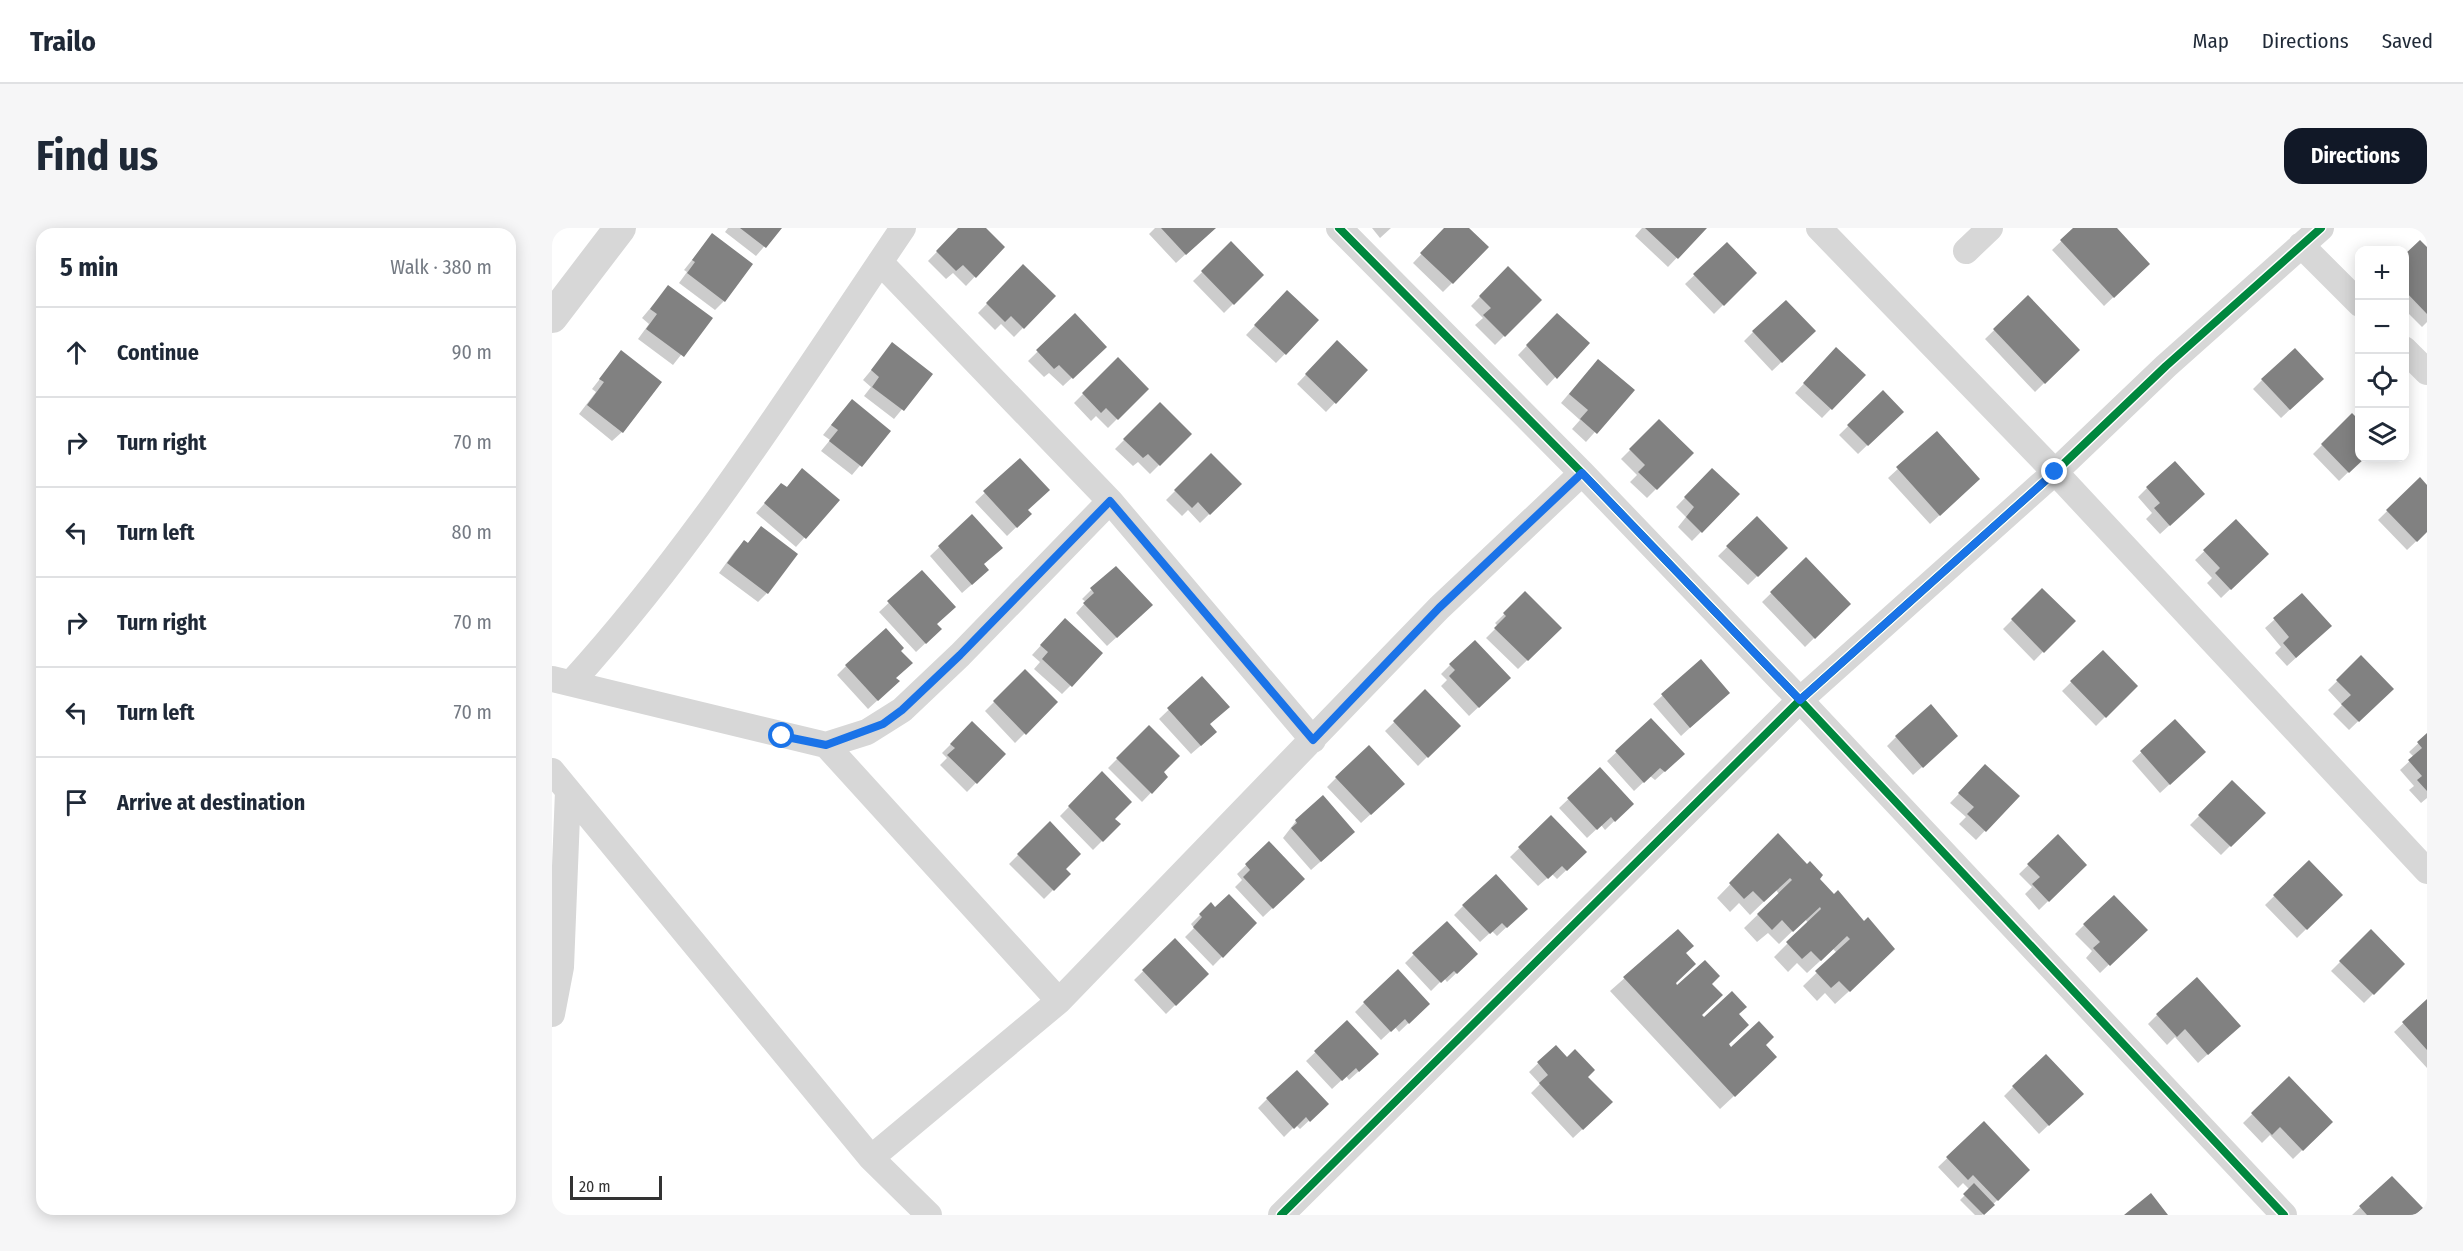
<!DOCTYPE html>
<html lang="en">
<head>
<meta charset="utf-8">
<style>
	:root { --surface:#fff; --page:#f6f6f7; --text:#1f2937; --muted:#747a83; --line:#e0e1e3; --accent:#111827 }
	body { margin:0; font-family:"Fira Sans Condensed",sans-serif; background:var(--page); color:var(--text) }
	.controls { position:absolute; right:18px; top:18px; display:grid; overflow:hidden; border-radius:12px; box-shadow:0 3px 15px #0003 }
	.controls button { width:54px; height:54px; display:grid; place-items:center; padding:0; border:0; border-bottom:2px solid var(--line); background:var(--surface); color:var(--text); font:30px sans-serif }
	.scale { position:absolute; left:18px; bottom:15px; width:92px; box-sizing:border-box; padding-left:6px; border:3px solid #333; border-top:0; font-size:16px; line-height:21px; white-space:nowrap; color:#333; -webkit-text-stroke:4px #fff; paint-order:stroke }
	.stop { position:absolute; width:18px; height:18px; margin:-14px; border:4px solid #1a73e8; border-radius:50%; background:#fff }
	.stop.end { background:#1a73e8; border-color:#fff; box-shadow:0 2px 6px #0008 }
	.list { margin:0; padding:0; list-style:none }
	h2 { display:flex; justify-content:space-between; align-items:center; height:78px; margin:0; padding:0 24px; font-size:26px }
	h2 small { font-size:20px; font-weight:400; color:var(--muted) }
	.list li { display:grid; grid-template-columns:39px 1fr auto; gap:18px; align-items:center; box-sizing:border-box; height:90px; padding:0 24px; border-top:2px solid var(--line) }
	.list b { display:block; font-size:22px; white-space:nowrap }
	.list em { font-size:20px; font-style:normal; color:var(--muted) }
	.icon { flex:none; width:33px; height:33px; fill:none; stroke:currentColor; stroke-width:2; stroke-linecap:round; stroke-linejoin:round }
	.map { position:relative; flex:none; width:1875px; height:987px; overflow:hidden; border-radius:18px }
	header { display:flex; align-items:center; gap:36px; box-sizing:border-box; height:84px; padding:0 30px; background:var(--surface); border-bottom:2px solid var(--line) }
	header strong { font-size:28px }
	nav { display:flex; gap:33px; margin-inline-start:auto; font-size:21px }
	.intro { display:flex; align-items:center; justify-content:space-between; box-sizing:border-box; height:144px; padding:0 36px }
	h1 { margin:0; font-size:42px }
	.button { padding:15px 27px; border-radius:18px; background:var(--accent); color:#fff; font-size:21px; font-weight:700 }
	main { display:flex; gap:36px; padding:0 36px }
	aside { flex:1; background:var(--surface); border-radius:18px; box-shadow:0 3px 15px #0003 }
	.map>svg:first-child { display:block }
</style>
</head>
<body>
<header>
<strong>Trailo</strong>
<nav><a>Map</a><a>Directions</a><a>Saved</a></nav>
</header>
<div class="intro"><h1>Find us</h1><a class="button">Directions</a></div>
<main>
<aside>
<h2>5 min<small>Walk · 380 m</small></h2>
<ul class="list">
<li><svg class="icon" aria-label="ahead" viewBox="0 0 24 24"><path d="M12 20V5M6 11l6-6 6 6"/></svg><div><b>Continue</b></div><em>90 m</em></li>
<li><svg class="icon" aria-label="right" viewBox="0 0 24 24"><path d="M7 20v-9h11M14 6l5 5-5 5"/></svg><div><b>Turn right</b></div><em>70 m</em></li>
<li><svg class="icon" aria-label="left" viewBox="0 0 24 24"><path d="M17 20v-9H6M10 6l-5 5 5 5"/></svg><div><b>Turn left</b></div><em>80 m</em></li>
<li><svg class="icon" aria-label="right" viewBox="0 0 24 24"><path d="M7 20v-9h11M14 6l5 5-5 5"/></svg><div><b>Turn right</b></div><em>70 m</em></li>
<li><svg class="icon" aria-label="left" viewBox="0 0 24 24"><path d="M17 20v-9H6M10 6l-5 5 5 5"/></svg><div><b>Turn left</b></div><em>70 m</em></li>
<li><svg class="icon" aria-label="arrive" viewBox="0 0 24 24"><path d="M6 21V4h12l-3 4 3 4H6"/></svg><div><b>Arrive at destination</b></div></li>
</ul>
</aside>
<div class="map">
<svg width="1875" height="987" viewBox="0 0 1875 987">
	<rect width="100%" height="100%" fill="#fff"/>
	<path fill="#0003" d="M176 0H228L204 28 173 4Z
		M408 0H432L451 19 414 58 401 45 394 51 376 33Z
		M603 0H662L624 35 597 6Z
		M820 0H839L828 10Z
		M894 0H915L935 20 891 64 861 35Z
		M1090 0H1153L1116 39 1083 8Z
		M1523 0H1563L1587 45 1552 78 1500 22Z
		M160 7 172 73 163 82 127 55 135 44 132 42Z
		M679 16 710 47 672 85 641 53Z
		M1175 16 1203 45 1162 86 1133 56Z
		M1875 21V94L1870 99 1852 81V29Z
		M471 39 502 68 462 109 449 96 443 102 426 85Z
		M956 40 988 72 943 117 923 97 931 90 919 78Z
		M116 59 158 90 121 137 86 111 97 96 90 90Z
		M1476 69 1526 122 1483 164 1433 111Z
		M726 73 765 93 724 135 694 107Z
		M523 87 553 119 511 158 497 145 492 149 476 133Z
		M1005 87 1035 115 995 158 966 127Z
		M1201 104 1253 112 1220 143 1192 113Z
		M785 114 814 142 774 184 745 156Z
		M341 116 379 146 342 191 312 168 319 159 311 152Z
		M1285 121 1312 147 1270 190 1243 165Z
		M69 124 70 204 60 213 27 186 44 164 40 161Z
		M566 131 595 161 556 200 544 188 539 193 522 175Z
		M1037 142 1080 162 1034 214 1020 201 1028 192 1009 175Z
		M1710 152 1761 160 1729 190 1701 161Z
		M1331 164 1350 184 1306 226 1287 207Z
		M608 176 638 206 598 246 586 234 581 238 563 221Z
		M291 182 337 203 300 247 269 223 278 212 271 207Z
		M1800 187 1808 230H1811L1787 253 1761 226Z
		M1107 193 1140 225 1095 270 1078 254 1085 247 1069 231Z
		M1385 205 1417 260 1378 296 1336 250Z
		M659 227 688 256 648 295 636 282 630 288 614 272Z
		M468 232 475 282 478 286 455 308 423 274Z
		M1160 242 1186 266 1140 313 1126 299 1134 289 1124 279Z
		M1868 251 1875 259V303L1855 322 1826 292Z
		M241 252 286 272 244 319 204 285 221 266 234 260Z
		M1595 260 1642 275 1608 306 1594 291 1600 285 1586 269Z
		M420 288 431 337 426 351 410 365 378 328Z
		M1205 290 1234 320 1196 357 1166 328Z
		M1684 293 1715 326 1669 370 1655 355 1660 350 1643 332Z
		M209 300 215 365 206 374 167 345 183 323 192 314 195 316Z
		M1254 331 1297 376 1253 419 1210 374Z
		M370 344 383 396 379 410 364 424 327 384Z
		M539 362 590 386 555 418 524 385 534 374 530 371Z
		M1490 362 1521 393 1482 433 1451 401Z
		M973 366 1008 400 966 441 934 410 946 398 943 395Z
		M1750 367 1769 407 1735 438 1723 425 1729 419 1713 400Z
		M504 401 519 457 510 466 482 441 488 434 480 427Z
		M1550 424 1584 458 1544 498 1510 463Z
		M1809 430 1840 461 1797 502 1781 486 1790 477 1776 462Z
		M1149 433 1176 465 1129 508 1101 476Z
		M898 437 948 459 917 488 889 458 895 452 889 446Z
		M294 438 343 450 337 462 316 481 285 447Z
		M473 443 504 474 463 515 433 483Z
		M650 450 657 497 654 513 639 526 607 491Z
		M873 464 906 498 866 538 833 503Z
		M1099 492 1122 535 1103 552 1098 548 1082 563 1055 533Z
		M1623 493 1643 533 1608 565 1580 533Z
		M420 495 452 526 415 564 388 537 395 530 390 525Z
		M597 499 610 544 614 549 590 574 556 540Z
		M1875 507V570L1869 575 1857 562 1862 558 1848 542 1862 529 1857 524Z
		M1344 509 1395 517 1361 547 1335 518Z
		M1048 541 1080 576 1053 602 1049 597 1035 610 1007 580Z
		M550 545 561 591 567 596 541 622 508 588Z
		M1425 547 1466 568 1424 612 1407 596 1414 589 1398 575Z
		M784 550 842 565 809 595 775 559Z
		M1680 555 1711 585 1669 627 1638 597Z
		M999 589 1024 633 1005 651 1000 646 986 658 958 629Z
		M744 593 792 613 759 642 731 610Z
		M498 595 512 641 517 646 492 671 457 636Z
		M1226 607 1266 651 1328 735 1283 776 1273 765 1265 773 1251 758 1285 725 1281 721 1255 745 1245 735 1236 744 1222 729 1256 695 1253 691 1227 716 1216 705 1205 714 1192 700 1227 666 1224 662 1198 687 1187 675 1178 684 1165 670Z
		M1506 608 1533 637 1487 682 1473 666 1480 659 1467 646Z
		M717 615 751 651 711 689 683 659 690 652 685 646Z
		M1757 634 1789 667 1745 710 1713 677Z
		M659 676 663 681 703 695 661 738 633 709 642 700 639 696Z
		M911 678 974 681 945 708 940 703 928 714 902 687Z
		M1532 697 1593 702 1548 745 1534 730 1540 723 1523 706Z
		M1126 703 1132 725 1122 756 1125 759 1158 756 1148 787 1152 791 1185 787 1175 817 1179 821 1212 818 1209 843 1168 881 1058 763Z
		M1819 703 1851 736 1812 775 1779 743Z
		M623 712 655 746 614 786 582 752Z
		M862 726 915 735 895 754 892 750 879 763 853 735Z
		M1875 773V840L1842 804Z
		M812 775 867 785 847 804 843 799 829 812 803 784Z
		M1605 787 1678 806 1646 835 1623 809 1615 817 1596 796Z
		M795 794 816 835 797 852 794 848 780 861 754 833Z
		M1003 819 1034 849 1050 883 1021 910 979 865 988 856 977 844Z
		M1737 850 1779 894 1741 931 1718 907 1710 915 1691 895Z
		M1461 859 1521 874 1487 906 1452 868Z
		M715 871 775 876 748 901 744 897 732 909 706 880Z
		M1432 895 1476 942 1430 987H1423L1408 972 1418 962 1411 955 1406 960 1386 939Z
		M1840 950 1861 987H1800Z"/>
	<path fill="#818181" d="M188 0H230L214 20Z
		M406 0H434L453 19 424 50 411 37 404 43 384 23Z
		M609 0H664L634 27Z
		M892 0H917L937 19 901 56 868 25Z
		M1093 0H1155L1126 31Z
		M1521 0H1565L1598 36 1562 70 1508 12Z
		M160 5 201 36 173 74 135 45 143 34 140 32Z
		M1868 12 1875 19V86L1852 62V27Z
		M679 13 712 47 682 77 649 43Z
		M1175 14 1205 45 1172 78 1141 46Z
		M471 36 504 68 472 101 459 88 453 94 434 75Z
		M956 38 990 72 953 109 931 87 939 80 927 68Z
		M116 57 161 90 132 129 94 101 105 86 98 81Z
		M735 62 767 92 734 127 702 97Z
		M1476 67 1528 122 1493 156 1441 101Z
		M1234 72 1264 103 1230 135 1200 103Z
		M523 85 555 119 521 151 507 137 502 141 484 122Z
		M1005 85 1038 115 1005 151 974 117Z
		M785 112 816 142 784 176 753 146Z
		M340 114 381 146 352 183 320 159 327 149 319 142Z
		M1284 119 1314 147 1280 182 1251 155Z
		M1743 120 1772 151 1738 182 1709 151Z
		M69 122 110 154 71 205 35 177 52 154 47 151Z
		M566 129 597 161 566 192 554 180 549 185 530 165Z
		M1046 131 1083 162 1045 206 1028 191 1036 182 1017 166Z
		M1331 162 1352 184 1316 218 1295 197Z
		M300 171 339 203 310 239 277 213 286 202 279 197Z
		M608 174 640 206 608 238 596 226 591 230 571 211Z
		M1800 185 1808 193V230H1813L1797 245 1769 216Z
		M1107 191 1142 225 1105 262 1086 244 1093 237 1077 221Z
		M1385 203 1428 251 1388 288 1344 239Z
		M659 225 690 256 658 287 646 274 640 280 622 262Z
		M468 230 498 262 476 282 480 286 465 300 431 263Z
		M1623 233 1653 266 1618 298 1602 280 1608 275 1594 259Z
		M250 240 288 272 254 311 212 275 229 255 235 259Z
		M1160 240 1188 266 1150 305 1134 289 1142 279 1132 269Z
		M1868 249 1875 257V304L1865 314 1834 282Z
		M420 286 451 320 432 336 437 342 420 357 386 318Z
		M1205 288 1236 320 1206 349 1174 318Z
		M1684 291 1717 326 1679 362 1663 345 1668 340 1651 322Z
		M209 298 246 326 216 366 175 335 192 312 196 315Z
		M1254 329 1299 376 1263 411 1218 364Z
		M564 338 601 377 565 410 531 375 542 365 538 360Z
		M370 342 404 379 385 396 390 401 374 416 335 373Z
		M1490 360 1524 393 1492 425 1459 391Z
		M973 363 1010 400 976 433 942 400 954 388 951 385Z
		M1750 365 1780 398 1744 430 1731 415 1737 409 1721 390Z
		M513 390 551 425 520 459 490 431 496 424 488 417Z
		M334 400 352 420 349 423 361 435 344 450 348 453 326 473 293 437Z
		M923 412 959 450 927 480 897 448 903 442 897 436Z
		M1551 422 1586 458 1554 490 1518 453Z
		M1809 427 1842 461 1807 494 1789 476 1799 467 1784 452Z
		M1149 431 1178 465 1138 500 1109 466Z
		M473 441 506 474 474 507 441 473Z
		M650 448 678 479 658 496 665 504 649 518 615 480Z
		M873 461 909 498 876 530 841 493Z
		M1379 476 1406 508 1371 540 1343 508Z
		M1099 490 1133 526 1113 544 1108 540 1092 555 1063 523Z
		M1623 491 1654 524 1618 557 1588 523Z
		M420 493 454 526 425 556 395 527 403 520 398 516Z
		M597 497 628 528 612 544 616 549 600 566 564 530Z
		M1875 505V563L1865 552 1870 548 1856 532 1870 520 1865 514Z
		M817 517 853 556 819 587 783 549Z
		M1433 536 1468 568 1434 604 1415 586 1422 579 1406 565Z
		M1048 539 1082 576 1063 594 1059 589 1045 602 1015 570Z
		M550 543 580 574 563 591 569 596 551 614 516 578Z
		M1680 552 1714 585 1679 619 1646 587Z
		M771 567 803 604 769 634 739 600 745 595 743 592Z
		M999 587 1035 624 1015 643 1010 638 996 651 966 619Z
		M498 593 529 626 514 641 519 646 502 663 465 626Z
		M1226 605 1255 636 1258 633 1271 647 1268 651 1282 666 1286 662 1312 693 1316 689 1343 721 1298 764 1287 753 1279 760 1263 743 1298 711 1295 708 1269 733 1259 723 1250 731 1234 714 1269 681 1268 679 1241 704 1230 692 1220 702 1205 686 1240 652 1238 650 1212 674 1201 663 1192 671 1177 655Z
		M1506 606 1535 637 1497 674 1480 656 1488 649 1475 636Z
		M717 613 753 651 721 681 691 649 698 642 693 636Z
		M1757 632 1791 667 1755 702 1721 667Z
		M944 646 976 681 955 700 950 695 938 706 910 677Z
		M677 666 705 695 671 730 641 699 650 689 647 686 659 674 663 679Z
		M1562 667 1596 702 1558 738 1541 720 1548 714 1531 696Z
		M895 693 926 726 905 746 902 743 889 755 860 725Z
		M1126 701 1142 718 1134 725 1144 736 1124 755 1125 757 1153 732 1168 748 1160 756 1171 767 1150 787 1152 789 1180 763 1195 779 1187 786 1197 797 1177 816 1179 819 1207 793 1222 809 1214 817 1225 829 1183 869 1071 749Z
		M1819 701 1853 736 1822 767 1787 733Z
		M623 710 657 746 624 778 590 742Z
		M846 741 878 776 857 796 853 791 839 804 811 774Z
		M1645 749 1689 798 1656 827 1633 801 1625 809 1604 786Z
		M1875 771V822L1850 794Z
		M795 792 827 826 807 844 804 840 790 853 762 823Z
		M1004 817 1015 829 1023 821 1043 842 1036 849 1061 874 1031 902 987 855 996 847 985 834Z
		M1494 826 1532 866 1497 898 1460 858Z
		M745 842 777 876 758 894 754 889 742 901 714 870Z
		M1737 848 1781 894 1751 923 1728 899 1720 907 1699 885Z
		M1432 893 1478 942 1446 973 1421 947 1416 952 1394 929Z
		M1840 948 1871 980 1863 987H1815L1807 978Z
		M1422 955 1443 977 1432 987 1411 966Z
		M1599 965 1616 987H1572Z"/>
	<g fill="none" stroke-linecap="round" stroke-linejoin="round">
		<path stroke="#d7d7d7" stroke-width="26" d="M787 0 1030 245 1248 472 1732 987
			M1267 0 1503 244 1875 643
			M1749 17 1808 76
			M1414 23 1438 0
			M328 34 558 273 761 512
			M1852 121 1875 144
			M0 451 274 517 315 504 350 482 408 427 558 273
			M20 454C146 315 246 155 351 0
			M274 517 507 773
			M0 543 319 930 377 987
			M0 786 9 739 16 563
			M319 930 507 773 887 380 1030 245
			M729 987 1248 472 1503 244 1614 138 1769 0"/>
		<path stroke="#d7d7d7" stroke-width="32" d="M0 89 68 0"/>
		<defs>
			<path id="cycleway" d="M787 0 1030 245 1248 472 1732 987
				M729 987 1248 472 1503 244 1614 138 1769 0"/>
		</defs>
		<use href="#cycleway" stroke="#fff" stroke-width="11"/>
		<use href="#cycleway" stroke="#00873e" stroke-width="8"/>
	</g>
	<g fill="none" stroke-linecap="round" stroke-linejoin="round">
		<path stroke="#1a73e8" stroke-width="8" d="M230 508 274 517 331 496 350 482 408 427 558 273 761 512 887 380 1030 245 1248 472 1503 244"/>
	</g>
</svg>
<div class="controls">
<button>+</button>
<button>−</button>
<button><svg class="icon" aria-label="locate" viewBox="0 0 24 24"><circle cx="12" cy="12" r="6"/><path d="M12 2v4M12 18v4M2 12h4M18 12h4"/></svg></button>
<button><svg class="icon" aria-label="layers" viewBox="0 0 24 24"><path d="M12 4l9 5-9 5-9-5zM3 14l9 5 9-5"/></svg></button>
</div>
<div class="scale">20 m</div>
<div class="stop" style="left:230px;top:508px"></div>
<div class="stop end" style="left:1503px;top:244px"></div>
</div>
</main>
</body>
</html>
